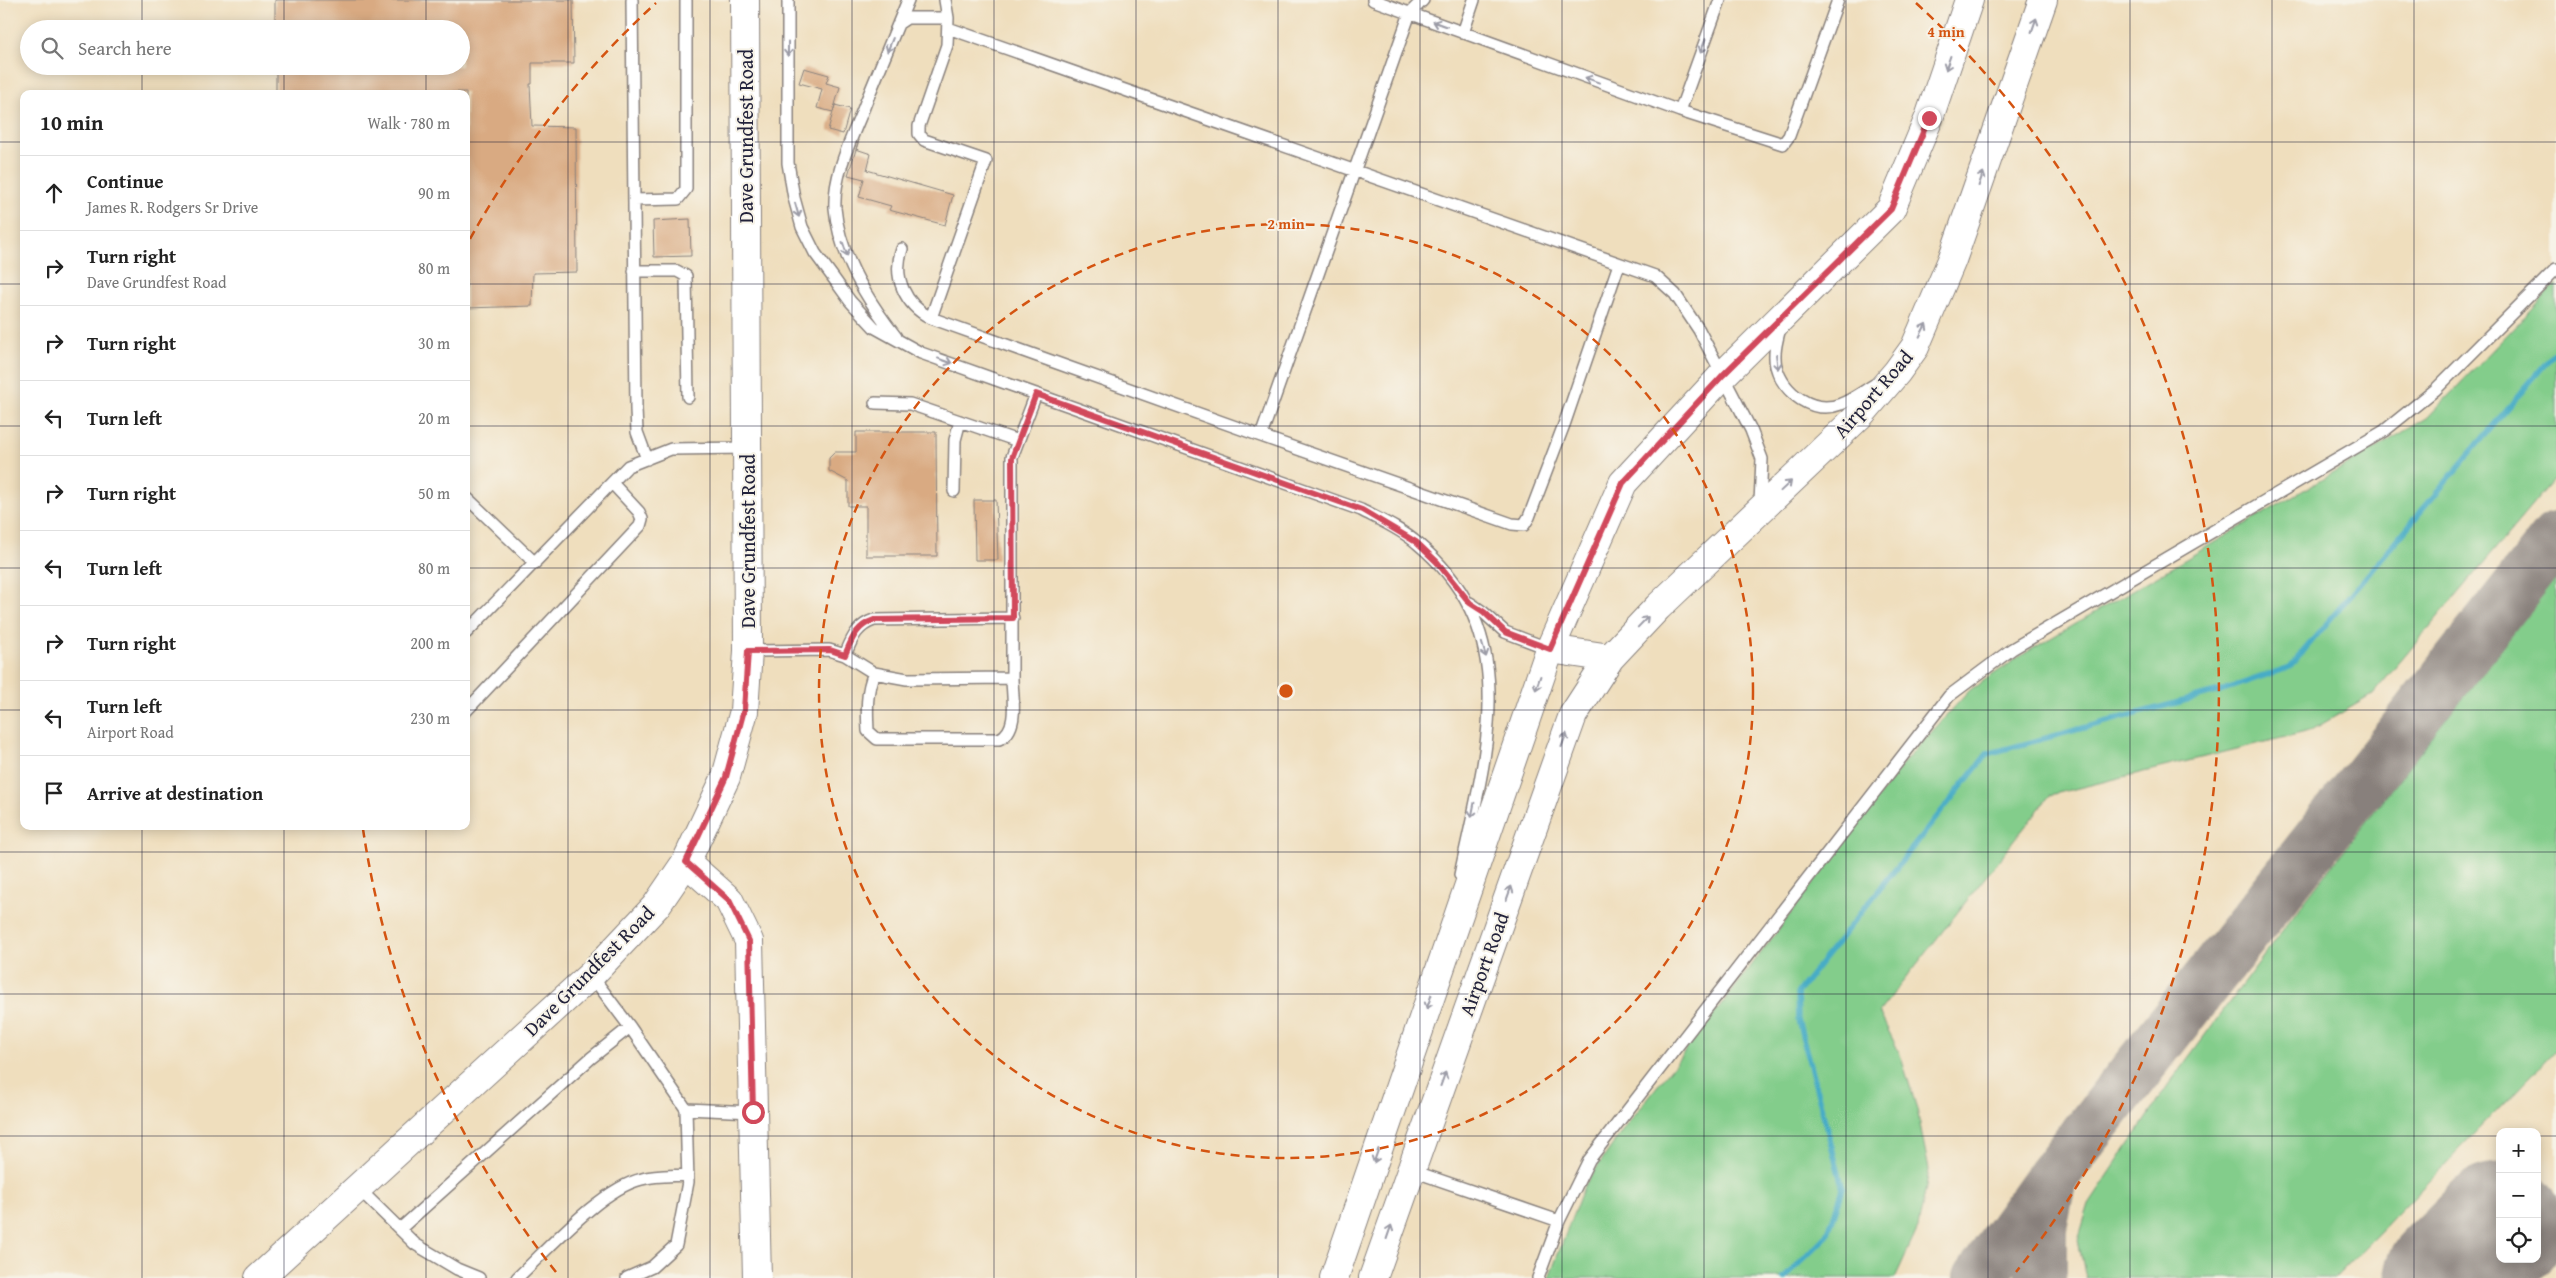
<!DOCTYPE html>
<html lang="en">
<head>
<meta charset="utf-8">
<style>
	:root { --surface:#fff; --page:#f6f6f6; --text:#222; --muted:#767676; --line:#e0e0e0 }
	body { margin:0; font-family:"Gentium Book Plus",serif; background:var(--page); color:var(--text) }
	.controls { position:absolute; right:15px; bottom:15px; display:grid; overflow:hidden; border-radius:10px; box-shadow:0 2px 12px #0003 }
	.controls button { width:45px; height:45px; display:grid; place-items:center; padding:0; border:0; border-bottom:1px solid var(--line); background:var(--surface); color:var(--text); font:25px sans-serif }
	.stop { position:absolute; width:15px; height:15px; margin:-11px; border:4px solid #d1495b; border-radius:50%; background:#fff }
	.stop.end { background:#d1495b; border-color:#fff; box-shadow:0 1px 5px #0008 }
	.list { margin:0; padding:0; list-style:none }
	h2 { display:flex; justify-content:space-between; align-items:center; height:65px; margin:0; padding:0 20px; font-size:21px }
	h2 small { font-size:16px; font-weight:400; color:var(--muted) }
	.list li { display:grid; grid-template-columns:32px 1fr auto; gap:15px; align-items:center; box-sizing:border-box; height:75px; padding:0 20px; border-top:1px solid var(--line) }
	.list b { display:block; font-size:19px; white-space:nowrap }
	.list p { margin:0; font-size:16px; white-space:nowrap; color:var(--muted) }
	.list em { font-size:16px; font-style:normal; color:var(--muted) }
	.icon { flex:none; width:28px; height:28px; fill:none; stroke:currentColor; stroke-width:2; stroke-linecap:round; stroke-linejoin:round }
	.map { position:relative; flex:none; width:2556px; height:1278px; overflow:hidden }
	.search { position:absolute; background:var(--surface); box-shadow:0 2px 12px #0003; left:20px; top:20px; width:450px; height:55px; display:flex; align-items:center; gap:12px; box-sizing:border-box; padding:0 18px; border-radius:28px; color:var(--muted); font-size:19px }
	.panel { position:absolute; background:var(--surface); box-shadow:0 2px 12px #0003; left:20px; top:90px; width:450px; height:740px; border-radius:10px }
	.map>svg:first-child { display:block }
</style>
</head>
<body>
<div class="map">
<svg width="2556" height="1278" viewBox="0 0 2556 1278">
	<rect width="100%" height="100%" fill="#f7f3e8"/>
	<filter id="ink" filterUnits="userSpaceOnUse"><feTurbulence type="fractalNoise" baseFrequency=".02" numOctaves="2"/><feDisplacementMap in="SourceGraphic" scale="10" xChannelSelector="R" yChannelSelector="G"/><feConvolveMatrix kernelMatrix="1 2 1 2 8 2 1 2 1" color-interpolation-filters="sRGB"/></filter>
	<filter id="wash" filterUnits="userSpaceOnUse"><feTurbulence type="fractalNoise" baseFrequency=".0096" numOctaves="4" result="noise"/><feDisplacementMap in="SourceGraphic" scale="20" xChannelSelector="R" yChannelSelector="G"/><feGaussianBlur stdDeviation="1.12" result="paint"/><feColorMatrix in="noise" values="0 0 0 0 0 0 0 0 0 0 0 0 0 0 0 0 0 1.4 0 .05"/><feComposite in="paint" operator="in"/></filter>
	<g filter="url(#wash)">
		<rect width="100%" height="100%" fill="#efdebd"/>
		<path fill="#83cd8b" stroke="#527863" d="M2556 284V477L2372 695 2310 731 2050 795 1879 1012 1900 1054 1917 1109 1929 1170 1918 1228 1895 1278H1549L1584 1186 1625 1127 1730 994 1906 760 1970 690 2027 652 2427 418Z
			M2556 578V1050L2335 1278H2086L2078 1240 2089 1204 2168 1085 2299 908Z"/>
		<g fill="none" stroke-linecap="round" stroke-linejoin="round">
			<path stroke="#47acc6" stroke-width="5.5" d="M1784 1278 1827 1236 1843 1189 1798 1020 1797 993 1987 754 2220 691 2290 667 2556 351"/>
			<path stroke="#88807c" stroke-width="52" d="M1979 1278 2047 1183
				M2041 1278V1228L2051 1178 2556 538"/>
			<path stroke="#88807c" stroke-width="131" d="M2450 1278 2500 1228"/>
		</g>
		<g id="blocks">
			<path fill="#d9aa82" d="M275 0H573L574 63H532V84H530L532 126 576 127 577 272 533 273 532 306 466 308V92L276 94V66H461V29H275Z
				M804 68 829 75 826 83 840 87 833 112 817 108 822 89 799 83Z
				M835 105 850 109 843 134 828 130Z
				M859 140 856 149 871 154 867 170 953 195 945 225 889 210 891 206 859 197 864 179 848 175Z
				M690 219 691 256 654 257 653 221Z
				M856 432H936L937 556H866V506H848V481L829 471V458L835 452H856Z
				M974 500H996L998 560H975Z"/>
		</g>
	</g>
	<g filter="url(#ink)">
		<use href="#blocks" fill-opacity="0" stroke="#88807c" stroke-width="1"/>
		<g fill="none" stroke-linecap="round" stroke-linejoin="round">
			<defs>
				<path id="service" d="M632 0 636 409 637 432 647 459
					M788 0V163L794 198 802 227 815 253 832 276 850 301 874 327 921 353 1361 510C1380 520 1401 529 1417 543 1527 634 1485 755 1460 875
					M945 0 948 18 947 45 919 126V134L924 140 986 161 931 318 1261 436 1410 13 1423 0
					M1373 0 1680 111 1720 0
					M898 24 907 18H948
					M948 28 1655 276 1675 294 1699 330 1751 430 1762 459 1760 503
					M1463 33 1474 0
					M1680 111 1783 144 1789 136 1838 0
					M634 200 678 199 686 189V0
					M902 249C892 277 905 305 931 318
					M634 271H677L686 276 688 397
					M1780 328C1777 340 1773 353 1776 366 1783 393 1813 415 1841 404 1852 400 1864 391 1874 385
					M896 337C867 300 839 255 835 208 833 173 854 134 866 102 880 68 894 34 908 0
					M875 403 910 404 1018 441
					M1261 436 1512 524 1524 525 1529 517 1565 422 1619 264
					M954 491 955 440 960 421
					M466 497 535 563
					M1470 603 1483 612 1505 632 1550 649
					M466 633 628 466 671 449 747 448
					M748 651 829 650 845 655 874 673 907 679 1012 678V457L1036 394
					M845 655C852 639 856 626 874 620L1013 618
					M874 673C866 691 867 711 868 731L877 739H999C1020 730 1012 696 1012 678
					M466 711 640 526 642 519 639 512 612 483
					M591 975 630 1027
					M1410 1170 1559 1221
					M358 1188 415 1244 457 1269 479 1278
					M400 1229 591 1058 630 1027 686 1109
					M517 1278C548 1249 602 1188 642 1179 656 1175 673 1176 688 1175
					M627 1278 652 1267 676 1245 688 1182 686 1109 753 1112
					M1538 1278 1559 1221 1589 1160 1949 696 2012 649 2384 431 2435 390 2556 269"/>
				<path id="tertiary" d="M686 862 729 900 749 941 757 1278
					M259 1278 591 975 656 906 686 862 726 777 744 711 748 651 745 0"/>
				<path id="secondary" d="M1550 649 1610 658
					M1334 1278 1550 649 1623 483 1723 375 1891 209 1929 118 1969 0
					M1373 1278 1573 715 1610 658 1658 607 1860 415 1897 372 1915 347 1952 260 2043 0"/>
			</defs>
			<use href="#service" stroke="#88807c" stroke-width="14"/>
			<use href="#tertiary" stroke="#88807c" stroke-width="30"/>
			<use href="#secondary" stroke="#88807c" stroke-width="30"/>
			<use href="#service" stroke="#fff" stroke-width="11"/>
			<use href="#tertiary" stroke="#fff" stroke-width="28"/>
			<use href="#secondary" stroke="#fff" stroke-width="28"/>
		</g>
		<defs><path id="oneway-shaft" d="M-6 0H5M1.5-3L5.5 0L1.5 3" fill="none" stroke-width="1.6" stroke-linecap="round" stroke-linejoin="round" transform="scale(1.25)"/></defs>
		<g stroke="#9c9ca7">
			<use href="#oneway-shaft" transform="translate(1440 24) rotate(-160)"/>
			<use href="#oneway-shaft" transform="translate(2034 25) rotate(-71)"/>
			<use href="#oneway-shaft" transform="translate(890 45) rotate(112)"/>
			<use href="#oneway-shaft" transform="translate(1703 46) rotate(110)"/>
			<use href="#oneway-shaft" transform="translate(788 49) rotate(90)"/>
			<use href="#oneway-shaft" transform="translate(1948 63) rotate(109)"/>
			<use href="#oneway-shaft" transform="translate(1592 80) rotate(-160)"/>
			<use href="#oneway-shaft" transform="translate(1981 179) rotate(-71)"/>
			<use href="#oneway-shaft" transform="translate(797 210) rotate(74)"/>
			<use href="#oneway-shaft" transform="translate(845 249) rotate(71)"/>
			<use href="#oneway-shaft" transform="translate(1923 330) rotate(-63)"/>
			<use href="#oneway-shaft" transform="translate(945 361) rotate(20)"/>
			<use href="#oneway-shaft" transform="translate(1777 362) rotate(83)"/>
			<use href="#oneway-shaft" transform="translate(1786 486) rotate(-43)"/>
			<use href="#oneway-shaft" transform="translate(1643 622) rotate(-46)"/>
			<use href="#oneway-shaft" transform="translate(1484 650) rotate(73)"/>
			<use href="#oneway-shaft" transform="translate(1538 683) rotate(109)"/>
			<use href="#oneway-shaft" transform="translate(1564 740) rotate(-70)"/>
			<use href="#oneway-shaft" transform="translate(1473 810) rotate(101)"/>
			<use href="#oneway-shaft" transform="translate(1509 893) rotate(-70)"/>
			<use href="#oneway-shaft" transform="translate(1429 1002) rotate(109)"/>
			<use href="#oneway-shaft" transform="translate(1443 1079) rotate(-70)"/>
			<use href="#oneway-shaft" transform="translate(1376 1156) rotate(109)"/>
			<use href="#oneway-shaft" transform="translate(1389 1232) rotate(-71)"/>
		</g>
	</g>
	<g fill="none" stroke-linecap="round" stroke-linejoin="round" filter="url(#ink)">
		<path stroke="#d1495b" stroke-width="6" d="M753 1112 749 941 729 900 686 862 726 777 744 710 748 651 830 650 845 655C852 639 856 626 874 620L1013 618 1012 458 1036 394 1362 510 1416 542 1437 562 1470 603 1484 612 1505 632 1550 649 1623 483 1723 375 1891 209 1929 118"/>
	</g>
	<path fill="none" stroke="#22223b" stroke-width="1" stroke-opacity="0.55" d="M142 0V29M284 0V29M426 0V29M568 0V1278M710 0V1278M852 0V1278M994 0V1278M1136 0V1278M1278 0V1278M1420 0V1278M1562 0V1278M1704 0V1278M1846 0V1278M1988 0V1278M2130 0V1278M2272 0V1278M2414 0V1278M142 66V94M284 66V94M426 66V94M0 142H24M466 142H2556M0 284H24M466 284H2556M0 426H24M466 426H2556M0 568H24M466 568H2556M0 710H24M466 710H2556M142 826V1278M284 826V1278M426 826V1278M0 852H2556M0 994H2556M0 1136H2500M2537 1136H2556"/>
	<g fill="none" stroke="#d45411" stroke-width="2.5" stroke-dasharray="9 6">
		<circle cx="1286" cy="691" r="467"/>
		<path d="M556 1272A933 933 0 0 1 363 829M470 239A933 933 0 0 1 656 3M1916 3A933 933 0 0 1 2016 1272"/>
	</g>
	<g text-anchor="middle" stroke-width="4" stroke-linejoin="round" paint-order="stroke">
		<g font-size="20" fill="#22223b" stroke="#f7f3e8">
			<text transform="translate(746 136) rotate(-90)" y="7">Dave Grundfest Road</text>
			<text transform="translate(1873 394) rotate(-49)" y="7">Airport Road</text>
			<text transform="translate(748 541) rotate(-90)" y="7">Dave Grundfest Road</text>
			<text transform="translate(1484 964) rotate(-70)" y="7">Airport Road</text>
			<text transform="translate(589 971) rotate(-45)" y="7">Dave Grundfest Road</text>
		</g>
	</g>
	<circle cx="1286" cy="691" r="8" fill="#d45411" stroke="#f7f3e8" stroke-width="2.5"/>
	<g font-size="15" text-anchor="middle" font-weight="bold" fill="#d45411" stroke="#f7f3e8" stroke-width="4" stroke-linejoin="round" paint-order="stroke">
		<text x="1946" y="37">4 min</text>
		<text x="1286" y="229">2 min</text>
	</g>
</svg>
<div class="controls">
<button>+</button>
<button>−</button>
<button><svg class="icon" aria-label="locate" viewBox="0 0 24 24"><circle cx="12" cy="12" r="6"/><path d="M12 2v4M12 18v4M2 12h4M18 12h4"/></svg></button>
</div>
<div class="stop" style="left:753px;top:1112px"></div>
<div class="stop end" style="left:1929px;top:118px"></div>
<div class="search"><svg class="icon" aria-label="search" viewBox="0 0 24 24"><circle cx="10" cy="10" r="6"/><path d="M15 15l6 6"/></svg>Search here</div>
<section class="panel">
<h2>10 min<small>Walk · 780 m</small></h2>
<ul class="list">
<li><svg class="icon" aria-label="ahead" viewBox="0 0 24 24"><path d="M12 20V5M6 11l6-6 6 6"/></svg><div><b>Continue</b><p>James R. Rodgers Sr Drive</p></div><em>90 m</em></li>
<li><svg class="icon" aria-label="right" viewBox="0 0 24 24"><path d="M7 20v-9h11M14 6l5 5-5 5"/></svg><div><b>Turn right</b><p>Dave Grundfest Road</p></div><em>80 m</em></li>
<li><svg class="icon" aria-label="right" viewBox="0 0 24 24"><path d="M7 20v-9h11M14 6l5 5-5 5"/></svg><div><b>Turn right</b></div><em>30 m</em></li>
<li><svg class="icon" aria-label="left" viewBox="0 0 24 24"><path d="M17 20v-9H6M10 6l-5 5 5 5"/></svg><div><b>Turn left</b></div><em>20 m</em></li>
<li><svg class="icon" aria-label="right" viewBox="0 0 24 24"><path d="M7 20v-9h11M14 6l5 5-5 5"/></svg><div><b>Turn right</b></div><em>50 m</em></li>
<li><svg class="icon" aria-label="left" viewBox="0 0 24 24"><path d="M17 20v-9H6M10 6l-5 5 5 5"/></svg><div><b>Turn left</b></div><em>80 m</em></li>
<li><svg class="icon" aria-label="right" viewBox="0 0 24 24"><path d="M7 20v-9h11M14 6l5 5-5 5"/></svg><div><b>Turn right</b></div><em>200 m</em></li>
<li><svg class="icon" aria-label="left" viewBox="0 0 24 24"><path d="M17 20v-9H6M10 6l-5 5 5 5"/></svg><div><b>Turn left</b><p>Airport Road</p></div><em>230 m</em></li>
<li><svg class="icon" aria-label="arrive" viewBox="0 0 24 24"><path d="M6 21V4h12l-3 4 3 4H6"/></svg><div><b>Arrive at destination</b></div></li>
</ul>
</section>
</div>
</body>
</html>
